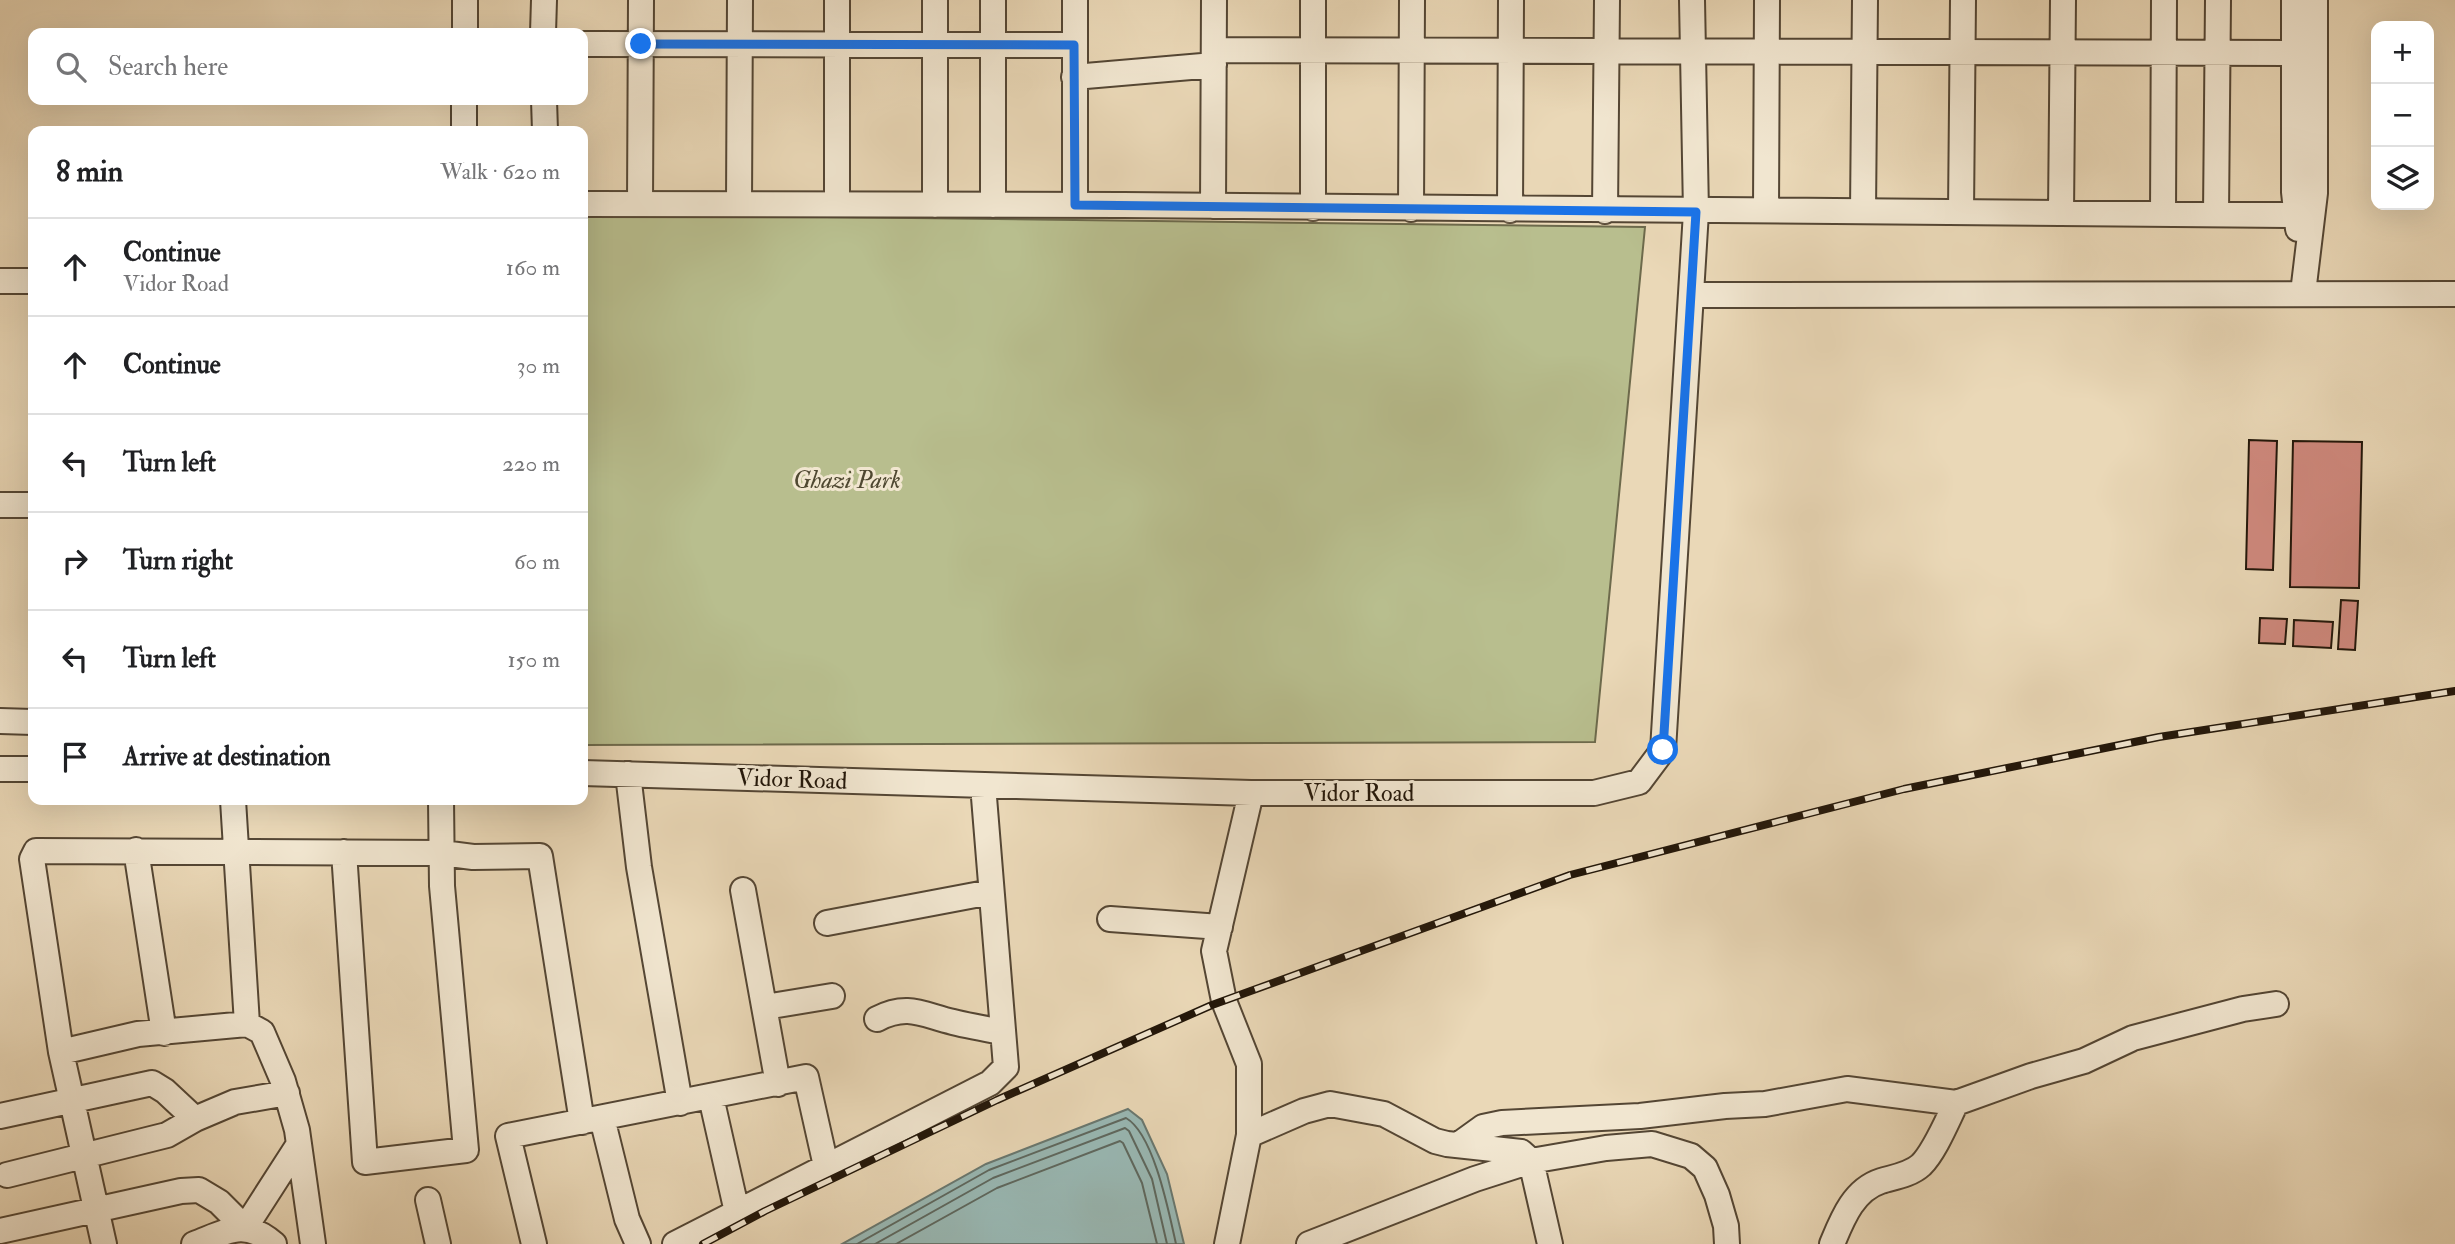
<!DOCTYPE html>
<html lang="en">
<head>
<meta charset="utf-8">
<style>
	:root { --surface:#fff; --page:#f6f6f6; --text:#202124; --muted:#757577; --line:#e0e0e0 }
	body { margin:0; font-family:"IM FELL Double Pica",serif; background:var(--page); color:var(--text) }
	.controls { position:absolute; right:21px; top:21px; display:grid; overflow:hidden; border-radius:14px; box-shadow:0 7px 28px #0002 }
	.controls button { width:63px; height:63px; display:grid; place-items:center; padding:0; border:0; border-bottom:2px solid var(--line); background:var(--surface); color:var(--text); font:35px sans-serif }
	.stop { position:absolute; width:21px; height:21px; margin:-16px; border:5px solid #1a73e8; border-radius:50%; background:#fff }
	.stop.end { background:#1a73e8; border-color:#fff; box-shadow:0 2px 7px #0008 }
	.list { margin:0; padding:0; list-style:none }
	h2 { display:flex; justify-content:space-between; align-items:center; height:91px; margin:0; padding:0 28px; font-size:30px }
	h2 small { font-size:23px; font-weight:400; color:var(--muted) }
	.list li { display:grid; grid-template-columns:46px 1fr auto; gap:21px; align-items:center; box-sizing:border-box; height:98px; padding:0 28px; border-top:2px solid var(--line) }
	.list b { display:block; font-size:26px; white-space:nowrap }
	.list p { margin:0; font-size:23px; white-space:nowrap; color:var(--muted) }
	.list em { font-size:23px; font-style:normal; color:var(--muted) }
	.icon { flex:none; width:38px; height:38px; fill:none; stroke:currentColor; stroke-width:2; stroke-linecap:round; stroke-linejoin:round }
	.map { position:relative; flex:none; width:2455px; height:1244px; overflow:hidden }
	.search { position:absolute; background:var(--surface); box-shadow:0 7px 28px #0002; left:28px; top:28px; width:560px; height:77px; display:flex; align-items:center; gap:18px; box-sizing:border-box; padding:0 24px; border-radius:14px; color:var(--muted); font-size:26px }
	.panel { position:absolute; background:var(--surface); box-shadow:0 7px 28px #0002; left:28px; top:126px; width:560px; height:679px; border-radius:14px }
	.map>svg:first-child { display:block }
</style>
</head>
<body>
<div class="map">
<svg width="2455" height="1244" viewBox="0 0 2455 1244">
	<rect width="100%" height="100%" fill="#ead8b7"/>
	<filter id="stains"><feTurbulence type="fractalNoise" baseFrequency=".00286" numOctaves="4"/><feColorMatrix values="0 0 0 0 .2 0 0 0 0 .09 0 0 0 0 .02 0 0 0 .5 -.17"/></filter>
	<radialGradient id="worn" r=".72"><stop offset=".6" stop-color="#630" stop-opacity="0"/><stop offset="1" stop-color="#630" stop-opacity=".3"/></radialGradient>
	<path fill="#b8be8e" stroke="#6d6a4c" stroke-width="2" d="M583 214 1645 227 1595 742 583 745Z"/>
	<path fill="#99b9b5" stroke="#697870" stroke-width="2" d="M1128 1109 1142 1120 1167 1174 1184 1244H842L986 1164Z"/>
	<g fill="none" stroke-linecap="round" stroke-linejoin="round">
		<path stroke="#5e685f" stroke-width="2" d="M857 1244 989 1170 1126 1118C1154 1134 1169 1213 1176 1244
			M875 1244 993 1178 1125 1128 1129 1131 1152 1179 1167 1244
			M896 1244 997 1188 1120 1141 1123 1143 1142 1183 1157 1244"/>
	</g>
	<path fill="#d0897e" stroke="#221609" stroke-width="2" d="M2249 440 2277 441 2273 570 2246 569Z
		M2293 441 2362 442 2359 588 2290 587Z
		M2341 600 2358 601 2355 650 2338 649Z
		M2260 618 2287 619 2285 644 2259 643Z
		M2294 620 2333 622 2331 648 2293 646Z"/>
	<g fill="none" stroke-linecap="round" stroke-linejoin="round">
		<defs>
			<path id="minor" d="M1075 0V205
				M2294 0V192L2298 229
				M465 33V0
				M543 33 544 0
				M583 44 1074 45
				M1214 50 2294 53
				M1074 77 1214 65
				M544 100 545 131
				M464 131V100
				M640 203 641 0
				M583 204 1123 205 2296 215
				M739 204 740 0
				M837 204V0
				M935 205V0
				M993 205V0
				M1213 206 1214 0
				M1313 208V0
				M1411 209 1412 0
				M1510 210 1511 0
				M1766 210 1767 0
				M1605 211 1607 0
				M1863 211 1865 0
				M1961 212 1963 0
				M2061 213 2063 0
				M2163 214 2164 0
				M2216 214 2218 0
				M0 281H33
				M2303 293 2315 193V0
				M1692 295 2455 294
				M0 505H33
				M0 721 33 722
				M0 769H33
				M583 773 1251 793H1594L1639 782 1663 750 1696 212 1692 0
				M628 774 639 867 680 1103
				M233 800 247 1024
				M136 850 164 1033
				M344 852 365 1162 466 1150 442 886 441 800
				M743 890 778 1084
				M1110 919 1220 927
				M827 923 991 892
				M765 1007 832 996
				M877 1019C908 1003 923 1015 953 1022 969 1026 986 1029 1003 1032
				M61 1052 138 1034 247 1024 262 1032 283 1081 297 1130 313 1244
				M711 1097 737 1212
				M0 1116 152 1083 165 1091 195 1119
				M602 1118 627 1219 638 1244
				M1249 1135 1304 1111 1330 1104 1384 1114 1435 1141 1447 1144 1521 1152 1531 1161 1550 1244
				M1458 1145 1483 1127 1502 1123 1640 1116 1725 1106 1765 1104 1847 1089 1956 1103 2031 1076 2084 1061 2133 1038 2243 1009 2276 1004
				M7 1175 167 1135 195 1119 235 1102 287 1093
				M428 1200 438 1244
				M0 1231 181 1191 199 1190 219 1202 245 1228 299 1144
				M104 1244 61 1052 32 859 36 851 442 853 473 857 540 856 582 1122
				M194 1244C226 1232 245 1218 274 1244
				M534 1244 508 1136 806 1077 826 1166
				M675 1244 990 1083 1006 1067 983 785
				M1227 1244 1249 1135V1064L1224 1001 1214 951 1251 793
				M1309 1244 1475 1179 1531 1161 1606 1148 1652 1144 1691 1156 1705 1168 1717 1195 1726 1226 1727 1244
				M1832 1244C1842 1220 1853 1190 1881 1181 1894 1177 1910 1175 1921 1165 1935 1151 1947 1121 1956 1103"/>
		</defs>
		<use href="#minor" stroke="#544634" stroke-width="28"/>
		<use href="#minor" stroke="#f1e6d0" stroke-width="24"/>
		<defs>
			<path id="rail" d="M703 1244 765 1211 997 1100 1212 1005 1570 875 1904 789 2159 737 2455 691"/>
		</defs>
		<use href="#rail" stroke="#221609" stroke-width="8"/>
		<use href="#rail" stroke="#f1e6d0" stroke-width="5" stroke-dasharray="16" stroke-linecap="butt"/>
	</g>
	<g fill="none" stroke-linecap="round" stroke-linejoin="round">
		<path stroke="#1a73e8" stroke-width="9" d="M641 44 1074 45 1075 205 1696 212 1663 750"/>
	</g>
	<g text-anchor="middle" stroke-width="6" stroke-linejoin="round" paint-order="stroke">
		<g font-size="24" font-style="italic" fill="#4f4831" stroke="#f1e6d0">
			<text x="847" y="488">Ghazi Park</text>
		</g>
		<g font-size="24" fill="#221609" stroke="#f1e6d0">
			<text transform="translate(792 779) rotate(2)" y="8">Vidor Road</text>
			<text x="1359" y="801">Vidor Road</text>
		</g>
	</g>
	<rect width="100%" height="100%" filter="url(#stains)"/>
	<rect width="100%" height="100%" fill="url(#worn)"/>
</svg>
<div class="controls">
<button>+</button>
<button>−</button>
<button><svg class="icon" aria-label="layers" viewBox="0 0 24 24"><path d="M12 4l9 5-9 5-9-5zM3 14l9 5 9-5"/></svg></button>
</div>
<div class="stop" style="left:1663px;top:750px"></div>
<div class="stop end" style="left:641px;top:44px"></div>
<div class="search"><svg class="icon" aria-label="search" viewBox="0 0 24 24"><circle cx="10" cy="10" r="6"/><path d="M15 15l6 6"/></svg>Search here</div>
<section class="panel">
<h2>8 min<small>Walk · 620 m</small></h2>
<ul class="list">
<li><svg class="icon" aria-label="ahead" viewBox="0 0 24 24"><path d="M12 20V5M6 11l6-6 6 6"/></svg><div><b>Continue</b><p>Vidor Road</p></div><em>160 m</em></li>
<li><svg class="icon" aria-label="ahead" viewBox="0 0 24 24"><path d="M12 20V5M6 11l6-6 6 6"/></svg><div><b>Continue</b></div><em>30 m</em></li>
<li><svg class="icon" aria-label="left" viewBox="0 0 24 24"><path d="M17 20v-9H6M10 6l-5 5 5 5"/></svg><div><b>Turn left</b></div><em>220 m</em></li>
<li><svg class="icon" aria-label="right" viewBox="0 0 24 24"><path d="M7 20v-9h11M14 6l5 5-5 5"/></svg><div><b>Turn right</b></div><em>60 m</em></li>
<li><svg class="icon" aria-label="left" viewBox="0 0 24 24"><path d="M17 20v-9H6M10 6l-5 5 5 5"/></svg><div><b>Turn left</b></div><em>150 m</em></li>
<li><svg class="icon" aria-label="arrive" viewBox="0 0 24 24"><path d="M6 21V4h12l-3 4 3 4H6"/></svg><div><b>Arrive at destination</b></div></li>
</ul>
</section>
</div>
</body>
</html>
